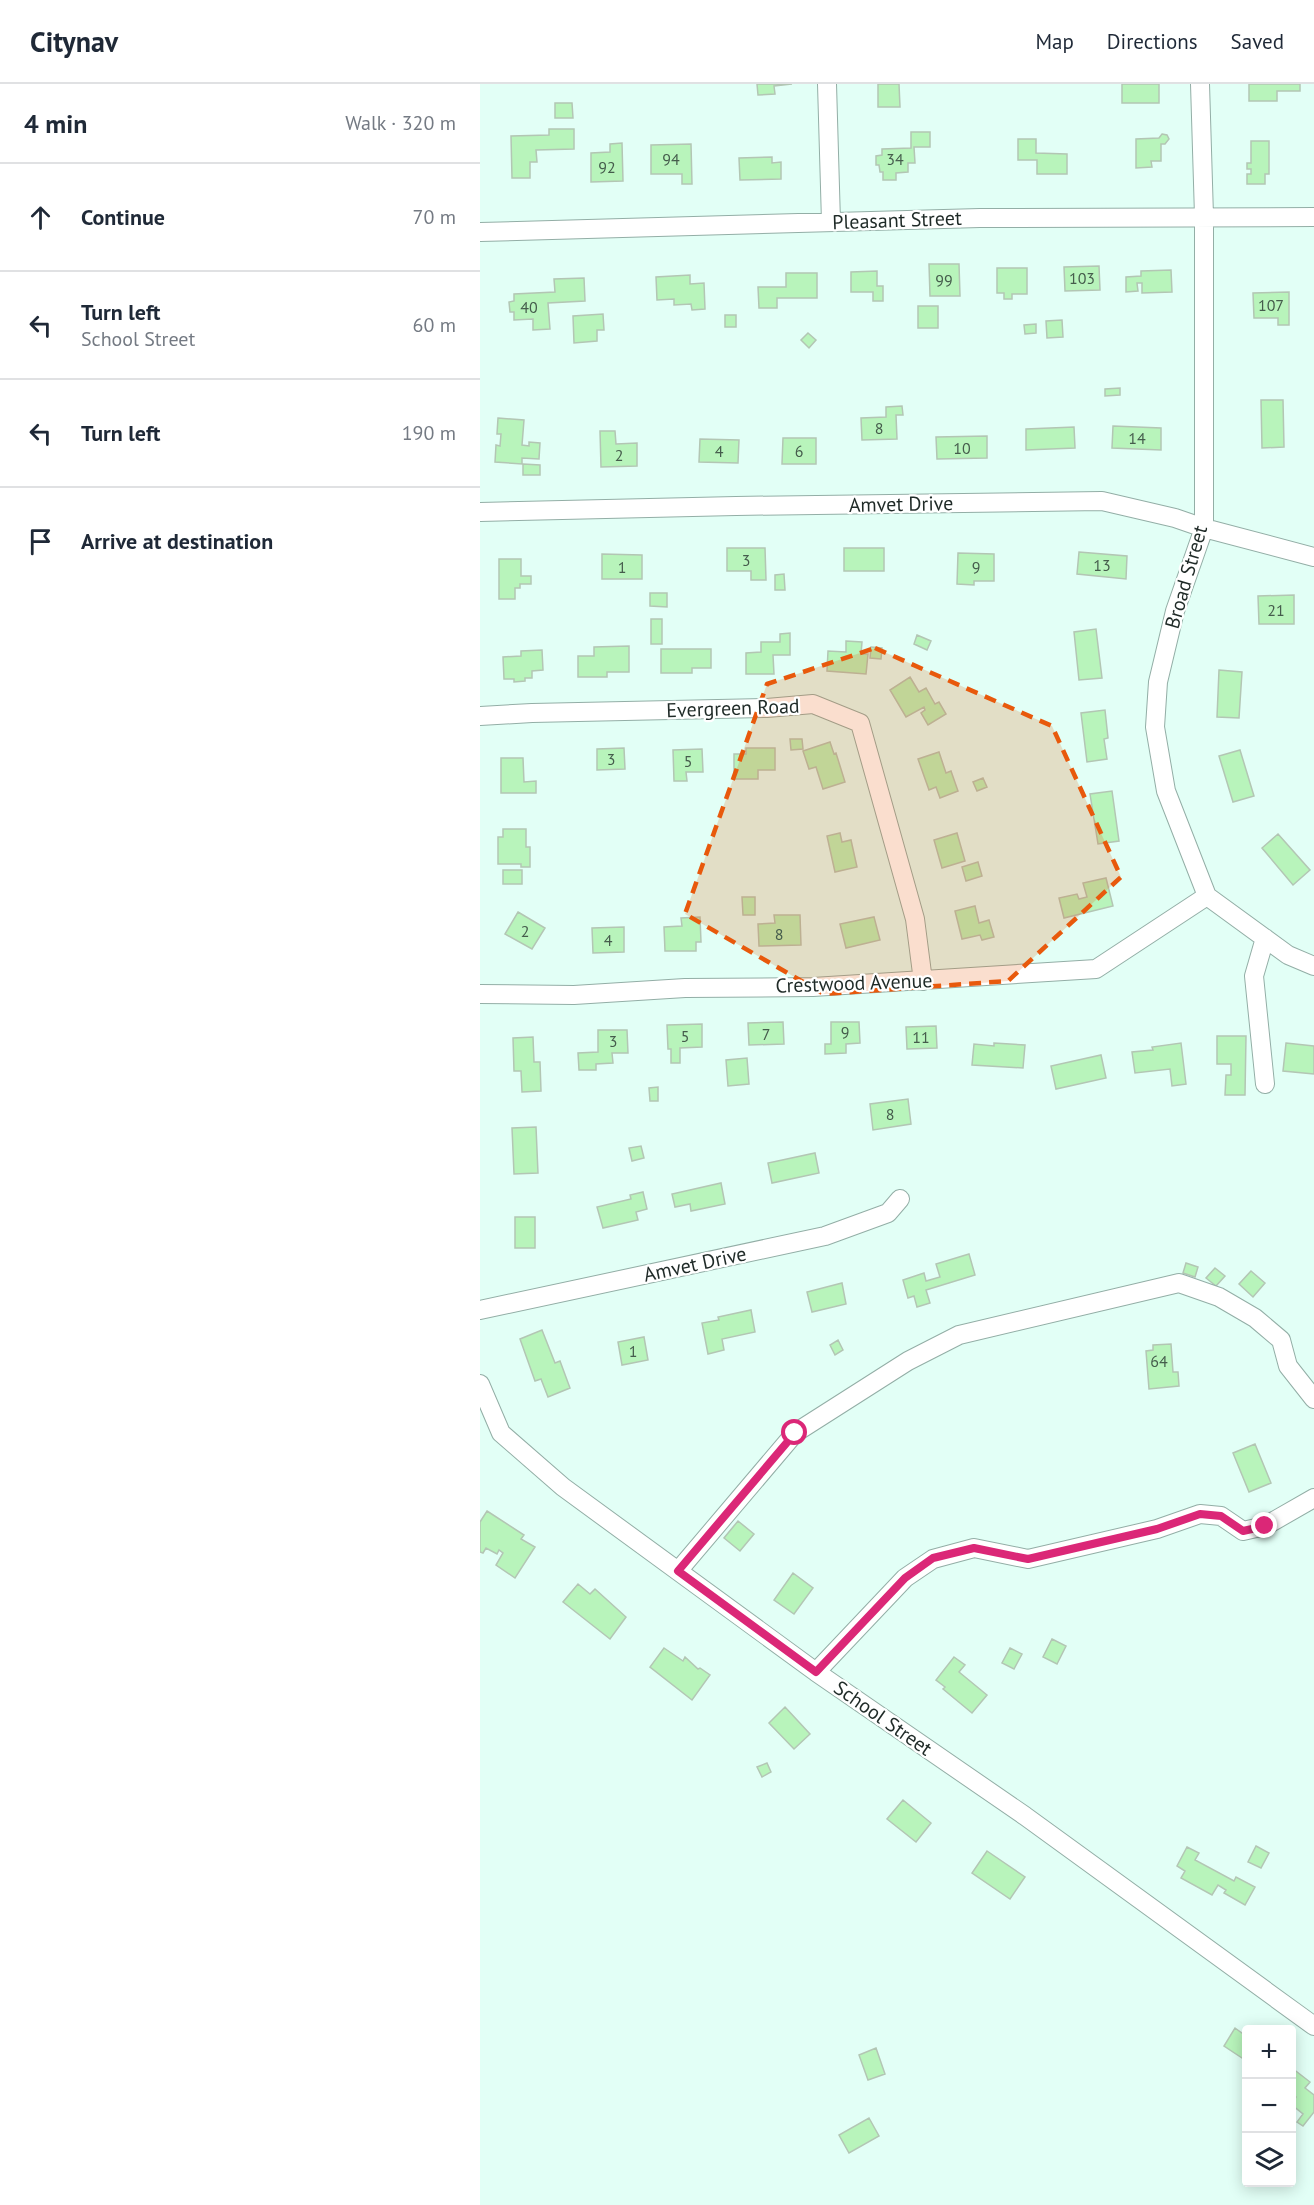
<!DOCTYPE html>
<html lang="en">
<head>
<meta charset="utf-8">
<style>
	:root { --surface:#fff; --page:#f2f2f3; --text:#1f2937; --muted:#747a83; --line:#e0e1e3 }
	body { margin:0; font-family:"PT Sans",sans-serif; background:var(--page); color:var(--text) }
	.controls { position:absolute; right:18px; bottom:18px; display:grid; overflow:hidden; border-radius:6px; box-shadow:0 3px 15px #0003 }
	.controls button { width:54px; height:54px; display:grid; place-items:center; padding:0; border:0; border-bottom:2px solid var(--line); background:var(--surface); color:var(--text); font:30px sans-serif }
	.stop { position:absolute; width:18px; height:18px; margin:-14px; border:4px solid #db2777; border-radius:50%; background:#fff }
	.stop.end { background:#db2777; border-color:#fff; box-shadow:0 2px 6px #0008 }
	.list { margin:0; padding:0; list-style:none }
	h2 { display:flex; justify-content:space-between; align-items:center; height:78px; margin:0; padding:0 24px; font-size:26px }
	h2 small { font-size:20px; font-weight:400; color:var(--muted) }
	.list li { display:grid; grid-template-columns:39px 1fr auto; gap:18px; align-items:center; box-sizing:border-box; height:108px; padding:0 24px; border-top:2px solid var(--line) }
	.list b { display:block; font-size:22px; white-space:nowrap }
	.list p { margin:0; font-size:20px; white-space:nowrap; color:var(--muted) }
	.list em { font-size:20px; font-style:normal; color:var(--muted) }
	.icon { flex:none; width:33px; height:33px; fill:none; stroke:currentColor; stroke-width:2; stroke-linecap:round; stroke-linejoin:round }
	.map { position:relative; flex:none; width:834px; height:2121px; overflow:hidden }
	header { display:flex; align-items:center; gap:36px; box-sizing:border-box; height:84px; padding:0 30px; background:var(--surface); border-bottom:2px solid var(--line) }
	header strong { font-size:28px }
	nav { display:flex; gap:33px; margin-inline-start:auto; font-size:21px }
	main { display:flex }
	aside { flex:1; background:var(--surface) }
	.map>svg:first-child { display:block }
</style>
</head>
<body>
<header>
<strong>Citynav</strong>
<nav><a>Map</a><a>Directions</a><a>Saved</a></nav>
</header>
<main>
<aside>
<h2>4 min<small>Walk · 320 m</small></h2>
<ul class="list">
<li><svg class="icon" aria-label="ahead" viewBox="0 0 24 24"><path d="M12 20V5M6 11l6-6 6 6"/></svg><div><b>Continue</b></div><em>70 m</em></li>
<li><svg class="icon" aria-label="left" viewBox="0 0 24 24"><path d="M17 20v-9H6M10 6l-5 5 5 5"/></svg><div><b>Turn left</b><p>School Street</p></div><em>60 m</em></li>
<li><svg class="icon" aria-label="left" viewBox="0 0 24 24"><path d="M17 20v-9H6M10 6l-5 5 5 5"/></svg><div><b>Turn left</b></div><em>190 m</em></li>
<li><svg class="icon" aria-label="arrive" viewBox="0 0 24 24"><path d="M6 21V4h12l-3 4 3 4H6"/></svg><div><b>Arrive at destination</b></div></li>
</ul>
</aside>
<div class="map">
<svg width="834" height="2121" viewBox="0 0 834 2121">
	<rect width="100%" height="100%" fill="#e2fff6"/>
	<path fill="#b8f4bb" stroke="#b3c6b4" stroke-width="1.5" d="M277 0H312L294 2 295 10 278 11Z
		M398 0H419L420 23H398Z
		M642 0H679V19H642Z
		M769 0H820V7H797V17H769Z
		M75 19H92L93 34H75Z
		M69 45H94V65L56 66 57 78H50V94H32L31 52 69 51Z
		M431 48H450V63H434L435 79H428V88L416 89V96H403V88H400L399 81H396V72L402 71V65L431 64Z
		M682 50 687 51 689 55 685 60H681V77H671L672 83 656 84V55L679 54Z
		M538 55H556V69L587 70V90H557V76H538Z
		M771 57H789V90H785V100H767V90H771V85H767V79H771Z
		M142 59 143 97 111 98V69L130 68V60Z
		M211 60 212 100H202V90H171V61Z
		M292 73V79L301 78V95L260 96 259 74Z
		M449 180H479L480 212H450Z
		M619 182 620 206 585 207 584 183Z
		M517 184H547V210H532V215H524V209H517Z
		M691 186 692 208 662 209V199H657L658 207 646 208V193L661 192V187Z
		M397 187V202H403V217H393V208H371V188Z
		M306 189H337V214H297V224H279L278 203H306Z
		M210 191V200L224 199 225 225 212 226 211 220 194 221V215L177 216 176 193Z
		M104 194 105 217 68 219 70 245 53 246V235L34 236V228H30L29 218 34 217V210L75 208 74 195Z
		M809 208V241H798V234H774L773 209Z
		M438 222H458V244H438Z
		M123 230 124 246H117V257L94 259 93 232Z
		M245 231H256V243H245Z
		M582 236 583 253 567 254 566 237Z
		M556 240V249L545 250 544 241Z
		M328 249 336 256 329 264 321 256Z
		M640 304V311L625 312V305Z
		M781 316H803L804 363 782 364Z
		M422 322 423 331H416L417 355 382 356 381 334 406 333V323Z
		M18 334 44 336 42 361 49 362V358L60 359 59 375 42 374V380L15 378 16 361 20 362 21 350H17Z
		M633 342 681 344V366L632 364Z
		M594 343 595 364 546 366V345Z
		M120 347H135L136 360 157 359V382L121 383Z
		M507 352V374L457 375 456 353Z
		M303 354H336V380H302Z
		M220 355 259 356 258 379 219 378Z
		M43 380 60 381V391H43Z
		M247 464H285L286 496H271V487H247Z
		M364 464H404V487H364Z
		M599 468 647 472 646 495 597 490Z
		M478 469 514 470V497H494V501L477 500Z
		M122 470 162 471V495H122Z
		M19 475H41V492H51V500H40V504H35V515H19Z
		M304 490 305 506H295V491Z
		M170 509H187V523L170 522Z
		M814 511V540H779L778 512Z
		M171 535H182V560H171Z
		M616 545 622 594 599 596 594 548Z
		M310 549V571H293L294 590H266V569L281 568V558H300V550Z
		M437 551 451 557 447 566 434 560Z
		M366 557 382 558 381 570H388L386 590 347 587 348 567 366 568Z
		M149 562V588H127V593H98V572H114V563Z
		M391 563 402 564 401 575 390 574Z
		M181 565H231V584H212V589H181Z
		M62 566 63 586 52 587V594H45V597L34 598V595H24L23 573 41 572V567Z
		M739 586 762 588 759 634 737 633Z
		M430 593 439 608 446 604 455 620 459 618 466 630 448 641 441 629 445 626 444 623 426 633 410 606Z
		M625 626 628 654 624 655 627 675 607 678 601 629Z
		M310 655H322L323 665 311 666Z
		M350 658 354 670 356 669 365 698 343 705 336 683 329 685 323 667Z
		M144 664 145 685 117 686V665Z
		M266 664H295V686H278V695H254V670H266Z
		M222 665 223 688H206L207 697H194L193 666Z
		M760 666 774 712 753 718 739 672Z
		M459 668 466 689 471 687 478 707 460 714 456 703 449 706 438 675Z
		M21 674H43L44 698 56 697V709H21Z
		M503 694 507 703 497 707 493 698Z
		M632 707 639 757 618 760 610 710Z
		M23 745H46V763H50V783H41V780H18V753H23Z
		M360 749 362 758 371 756 377 783 355 788 347 752Z
		M477 749 485 777 462 784 454 756Z
		M798 750 830 786 813 801 782 764Z
		M498 778 502 792 486 797 482 783Z
		M23 786H42V800H23Z
		M626 794 633 822 584 834 579 814 597 810 599 815 607 813 603 799Z
		M262 813H275V831H263Z
		M495 822 499 839 509 836 514 853 502 856 500 851 482 855 475 827Z
		M38 828 65 844 52 865 25 850Z
		M294 831H320L321 861 279 862 278 840 295 839Z
		M220 833 221 858H216V867H185L184 843 202 842 201 834Z
		M394 833 400 856 366 864 360 840Z
		M144 843V868L113 869 112 844Z
		M303 938 304 960 269 961 268 939Z
		M351 938H379L380 959 366 960V969L345 970V960H351Z
		M222 940V963L200 964V979H191V965H188L187 941Z
		M456 942 457 964 427 965 426 943Z
		M118 946H147L148 969H132L133 979 116 980V986H99L98 969 118 968Z
		M737 952H766L765 1011H745L746 991H751V980H737Z
		M53 953 54 978H60L61 1007 42 1008 41 987H34L33 954Z
		M514 959 545 961 543 984 492 981 494 960 514 962Z
		M701 959 706 1000 692 1002 690 985 655 989 652 968 673 966 672 963Z
		M806 959 834 962V990L803 987Z
		M621 971 626 994 576 1005 571 982Z
		M267 974 269 1000 248 1002 246 976Z
		M178 1003V1017H170L169 1004Z
		M428 1015 431 1040 393 1046 390 1020Z
		M56 1043 58 1089 34 1090 32 1044Z
		M161 1062 164 1074 152 1077 149 1064Z
		M335 1069 339 1089 292 1099 288 1079Z
		M241 1099 245 1120 211 1127 210 1120 195 1123 192 1110Z
		M163 1108 167 1125 156 1128 158 1136 123 1144 117 1123 151 1115 150 1111Z
		M35 1133H55V1164H35Z
		M489 1170 495 1191 446 1206 450 1219 437 1223 434 1212 428 1214 423 1196 444 1189 446 1197 460 1193 456 1180Z
		M706 1179 718 1183 715 1193 703 1189Z
		M735 1184 745 1192 736 1202 726 1194Z
		M771 1187 785 1199 773 1213 759 1200Z
		M362 1199 366 1220 332 1228 327 1208Z
		M271 1226 275 1248 242 1255 244 1266 228 1270 222 1239 239 1236 238 1233Z
		M62 1246 75 1279 80 1277 90 1304 68 1313 61 1295 55 1297 40 1255Z
		M164 1253 168 1276 142 1281 138 1258Z
		M358 1256 363 1266 355 1271 350 1261Z
		M691 1260 693 1288H698L699 1302 669 1305 666 1267 673 1266V1261Z
		M775 1360 791 1399 769 1408 753 1369Z
		M7 1427 44 1451 41 1455 55 1463 35 1494 16 1481 23 1469 19 1466 17 1470 6 1464 3 1469 0 1468V1438Z
		M258 1437 274 1450 260 1467 244 1454Z
		M313 1489 333 1504 314 1530 294 1516Z
		M98 1500 110 1510 115 1505 146 1533 130 1555 83 1518Z
		M572 1555 586 1562 577 1580 563 1573Z
		M184 1564 203 1577 205 1573 218 1585 220 1584 230 1591 212 1616 170 1583Z
		M530 1564 542 1570 534 1585 522 1579Z
		M474 1573 485 1581 479 1588 507 1611 492 1629 463 1605 465 1603 456 1596Z
		M305 1623 330 1650 314 1665 289 1639Z
		M287 1679 291 1688 282 1693 277 1683Z
		M423 1716 451 1739 436 1758 407 1735Z
		M776 1762 789 1769 781 1784 768 1778Z
		M707 1763 719 1769 715 1776 754 1797 756 1793 775 1803 765 1821 744 1809 746 1806 738 1801 732 1811 701 1794 705 1787 697 1782Z
		M507 1767 545 1793 530 1815 492 1789Z
		M755 1944 766 1952 765 1976 744 1962Z
		M396 1964 405 1990 388 1996 379 1971Z
		M812 1984 830 1998 825 2004 834 2011V2028L823 2042 817 2038 823 2030 812 2021 816 2013 812 2010Z
		M389 2034 399 2052 369 2069 359 2051Z"/>
	<g fill="none" stroke-linecap="round" stroke-linejoin="round">
		<defs>
			<path id="minor" d="M347 0 351 138
				M720 0 724 132V444L695 527 678 598 675 643 686 707 727 812 808 871 834 882
				M0 148 500 134 834 133
				M0 428 256 422 622 417 695 434 724 444 834 473
				M0 632 52 629 287 624 333 620 380 639 435 835 443 897
				M785 854 774 892 785 1000
				M0 910 94 911 205 904 333 903 616 885 727 812
				M0 1226 345 1152 408 1129 420 1115
				M0 1300 21 1349 83 1403 336 1588 545 1732 834 1942
				M198 1487 315 1349 428 1277 479 1251 699 1199 739 1213 775 1234 801 1256 808 1282 834 1315
				M336 1588 425 1494 453 1475 494 1464 548 1475 677 1445 720 1430 741 1432 763 1447 785 1442 834 1414"/>
		</defs>
		<use href="#minor" stroke="#93aea6" stroke-width="20"/>
		<use href="#minor" stroke="#fff" stroke-width="18"/>
	</g>
	<g fill="none" stroke-linecap="round" stroke-linejoin="round">
		<path stroke="#db2777" stroke-width="8" d="M315 1349 198 1487 336 1588 425 1494 453 1474 494 1464 548 1475 677 1445 720 1430 741 1432 763 1447 785 1442"/>
	</g>
	<path fill="#e8590c" fill-opacity="0.2" stroke="#e8590c" stroke-width="4.5" stroke-dasharray="12 8" stroke-linejoin="round" d="M395 564 572 642 641 793 528 897 344 910 205 830 287 600Z"/>
	<g text-anchor="middle" stroke-width="4.5" stroke-linejoin="round" paint-order="stroke">
		<g font-size="16" fill="#455c4c">
			<text x="191" y="81">94</text>
			<text x="415" y="81">34</text>
			<text x="127" y="89">92</text>
			<text x="602" y="200">103</text>
			<text x="464" y="202">99</text>
			<text x="791" y="227">107</text>
			<text x="49" y="229">40</text>
			<text x="399" y="350">8</text>
			<text x="657" y="360">14</text>
			<text x="482" y="370">10</text>
			<text x="239" y="373">4</text>
			<text x="319" y="373">6</text>
			<text x="139" y="377">2</text>
			<text x="266" y="482">3</text>
			<text x="622" y="487">13</text>
			<text x="142" y="489">1</text>
			<text x="496" y="489">9</text>
			<text x="796" y="532">21</text>
			<text x="131" y="681">3</text>
			<text x="208" y="683">5</text>
			<text x="45" y="853">2</text>
			<text x="299" y="856">8</text>
			<text x="128" y="862">4</text>
			<text x="365" y="954">9</text>
			<text x="286" y="956">7</text>
			<text x="205" y="958">5</text>
			<text x="441" y="959">11</text>
			<text x="133" y="963">3</text>
			<text x="410" y="1036">8</text>
			<text x="153" y="1273">1</text>
			<text x="679" y="1283">64</text>
		</g>
		<g font-size="20" fill="#1f2a27" stroke="#fff">
			<text transform="translate(417 136) rotate(-2)" y="7">Pleasant Street</text>
			<text transform="translate(421 420) rotate(-1)" y="7">Amvet Drive</text>
			<text transform="translate(706 493) rotate(-74)" y="7">Broad Street</text>
			<text transform="translate(253 624) rotate(-2)" y="7">Evergreen Road</text>
			<text transform="translate(374 899) rotate(-2)" y="7">Crestwood Avenue</text>
			<text transform="translate(215 1180) rotate(-12)" y="7">Amvet Drive</text>
			<text transform="translate(403 1634) rotate(35)" y="7">School Street</text>
		</g>
	</g>
</svg>
<div class="controls">
<button>+</button>
<button>−</button>
<button><svg class="icon" aria-label="layers" viewBox="0 0 24 24"><path d="M12 4l9 5-9 5-9-5zM3 14l9 5 9-5"/></svg></button>
</div>
<div class="stop" style="left:315px;top:1349px"></div>
<div class="stop end" style="left:785px;top:1442px"></div>
</div>
</main>
</body>
</html>
